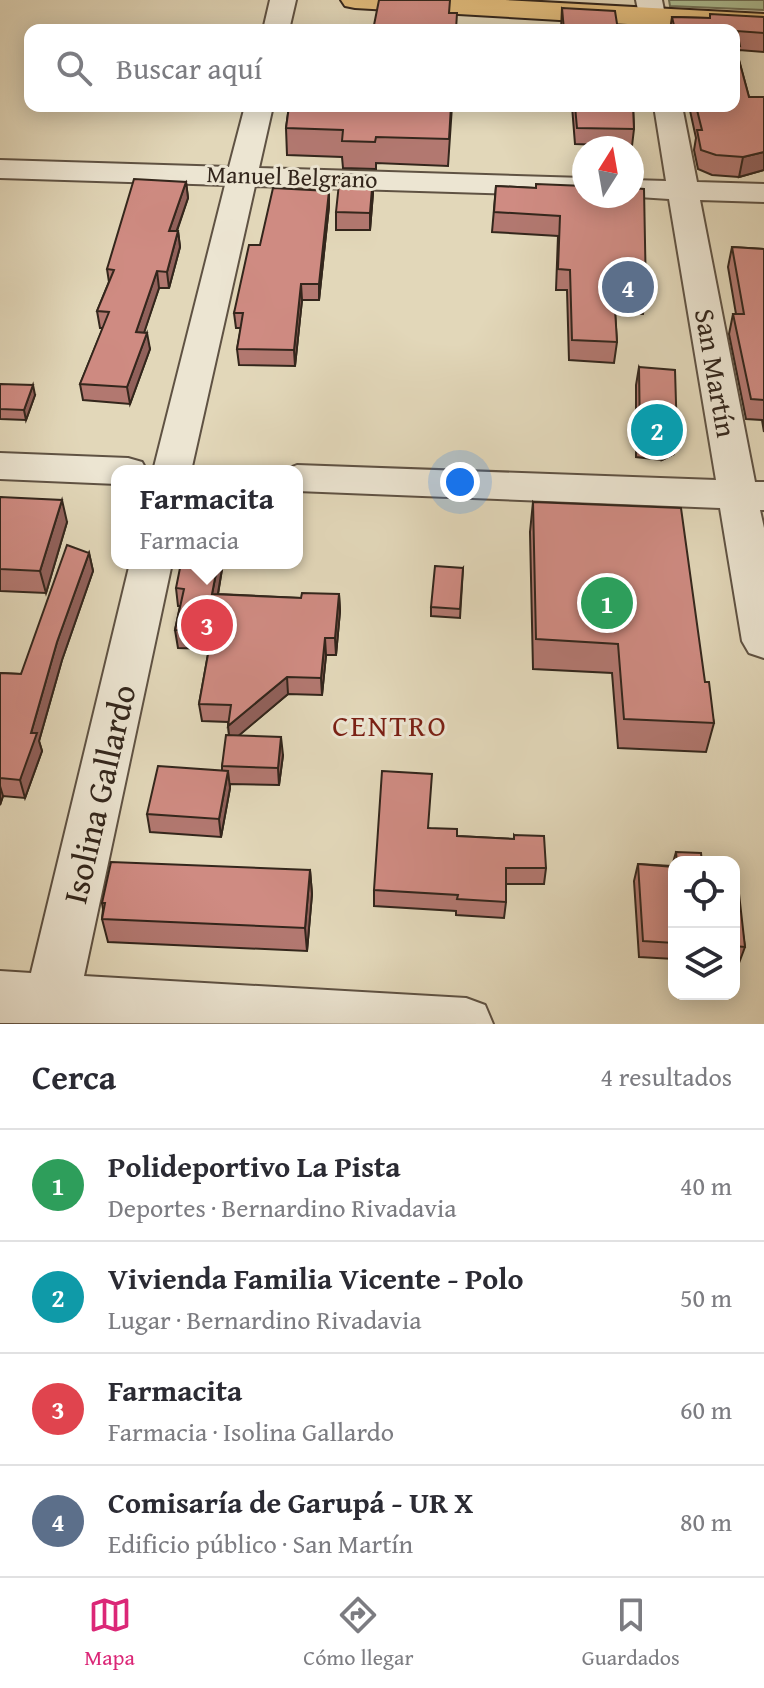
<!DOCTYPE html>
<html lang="es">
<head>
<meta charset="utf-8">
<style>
	:root { --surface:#fff; --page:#f7f7f7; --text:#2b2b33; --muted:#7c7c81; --line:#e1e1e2; --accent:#db2777 }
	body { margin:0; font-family:"Gentium Book Plus",serif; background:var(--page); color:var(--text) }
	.controls { position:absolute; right:24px; bottom:24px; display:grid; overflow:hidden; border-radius:16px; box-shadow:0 4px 20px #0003 }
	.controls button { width:72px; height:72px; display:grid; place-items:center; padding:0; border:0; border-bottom:2px solid var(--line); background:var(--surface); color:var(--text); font:40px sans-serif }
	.compass { position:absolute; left:572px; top:136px; width:72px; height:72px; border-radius:50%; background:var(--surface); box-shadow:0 4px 20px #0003; rotate:11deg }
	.you { position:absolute; left:460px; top:482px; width:28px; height:28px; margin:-20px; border:6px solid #fff; border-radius:50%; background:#1a73e8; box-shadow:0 0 0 12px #1a73e833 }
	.badge { display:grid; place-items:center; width:52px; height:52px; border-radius:50%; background:var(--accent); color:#fff; font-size:26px; font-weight:700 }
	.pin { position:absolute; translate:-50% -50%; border:4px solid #fff; box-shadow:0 2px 8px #0006 }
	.popup { position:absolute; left:111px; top:465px; width:192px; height:104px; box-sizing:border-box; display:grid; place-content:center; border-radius:16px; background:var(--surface); filter:drop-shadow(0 2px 6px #0005); font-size:26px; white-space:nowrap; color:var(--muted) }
	.popup b { font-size:30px; color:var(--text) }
	.popup::after { content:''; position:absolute; left:50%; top:100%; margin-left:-16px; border:16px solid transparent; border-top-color:var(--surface) }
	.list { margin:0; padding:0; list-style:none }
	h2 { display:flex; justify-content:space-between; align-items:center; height:104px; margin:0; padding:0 32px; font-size:34px }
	h2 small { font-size:26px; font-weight:400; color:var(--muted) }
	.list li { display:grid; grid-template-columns:52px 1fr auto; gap:24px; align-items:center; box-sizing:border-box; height:112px; padding:0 32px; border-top:2px solid var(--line) }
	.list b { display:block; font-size:30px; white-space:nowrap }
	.list p { margin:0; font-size:26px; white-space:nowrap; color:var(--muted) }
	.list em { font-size:26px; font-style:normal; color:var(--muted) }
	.icon { flex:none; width:44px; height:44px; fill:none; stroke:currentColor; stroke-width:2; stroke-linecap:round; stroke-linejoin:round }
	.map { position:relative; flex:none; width:764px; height:1024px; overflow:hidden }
	.search { position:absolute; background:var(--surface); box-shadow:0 4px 20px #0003; left:24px; right:24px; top:24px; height:88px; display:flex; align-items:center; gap:20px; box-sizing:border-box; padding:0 28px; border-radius:16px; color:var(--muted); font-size:30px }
	.sheet { height:552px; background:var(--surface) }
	nav { display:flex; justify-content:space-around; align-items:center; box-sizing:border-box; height:112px; border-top:2px solid var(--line); background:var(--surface); font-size:22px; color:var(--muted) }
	nav a { display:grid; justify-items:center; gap:4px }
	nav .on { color:var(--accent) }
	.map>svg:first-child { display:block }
</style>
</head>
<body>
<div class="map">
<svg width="764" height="1024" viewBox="0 0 764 1024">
	<rect width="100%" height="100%" fill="#e2d7b9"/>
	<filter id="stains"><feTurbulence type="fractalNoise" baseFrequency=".0025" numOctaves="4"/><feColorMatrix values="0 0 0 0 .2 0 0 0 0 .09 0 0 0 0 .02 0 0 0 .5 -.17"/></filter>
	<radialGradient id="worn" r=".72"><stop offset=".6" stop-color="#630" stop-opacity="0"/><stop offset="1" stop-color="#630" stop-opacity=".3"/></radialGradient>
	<path fill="#adbf94" stroke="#707258" stroke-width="2" d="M669 0H764V10L670 6Z"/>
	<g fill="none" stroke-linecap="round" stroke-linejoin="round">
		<defs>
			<path id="minor" d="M270 0H296L289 30H263Z
				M636 0H662L668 30H642Z
				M245 106H273L259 168 584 178 585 196 255 186 191 471H153L225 185 0 178V160L229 167Z
				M654 106H682L697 182 764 184V202L700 200 755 482H764V510H760L764 528V658L749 653 742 641 720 508 297 491V471H282L297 465 716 480 669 199 623 196H632V180L666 181Z
				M0 453 128 458 142 462 147 471H117V484L0 479Z
				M130 563H172L84 976 466 998 485 1005 493 1024 0 1023V971L31 973Z"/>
			<path id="major" d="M341 0H505L764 14V32L355 8 345 6Z"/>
		</defs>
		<use href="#minor" stroke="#5f5243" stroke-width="4"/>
		<use href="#major" stroke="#33261c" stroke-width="4"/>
		<use href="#minor" fill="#ece5d2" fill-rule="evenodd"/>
		<use href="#major" fill="#e1bc7c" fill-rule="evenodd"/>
	</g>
	<path fill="#b27870" stroke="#33261c" stroke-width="2" d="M562 8 618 30H561Z
		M672 17 709 18 764 17V52L739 50 738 57 749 97H764V170L739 177 712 175 698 169 694 150 696 138 689 106H734V30H670Z
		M289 106H452L448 166 376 163V169L343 168 342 157 287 155 286 128Z
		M572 106H633L634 129 632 146 575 144Z
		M373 176V193L370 230H336V212Z
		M186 182 188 198 177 231H178L180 247 169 288H159L144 332 150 349 130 404 83 400 80 384 103 328H100L97 311 109 282 107 269Z
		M496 186 535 188 646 294 643 314 615 313 617 342 614 363 569 360 567 290H556L558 236 492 232Z
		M329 191V206L319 300H302L295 366 239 365 237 349 241 328H236L234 313 260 245Z
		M732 247 764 249V432L762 420 746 419 729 334 733 314H736L728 267Z
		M639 367 677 436 674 454 662 460 636 457V385Z
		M0 384 35 395 26 420 0 419Z
		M0 497 67 522 46 593 0 591Z
		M533 502 705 682 714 723 706 752 618 748 612 673 533 669 530 532Z
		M89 553 93 571 62 660 39 741 42 751 25 798 3 796 0 805V673L21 674Z
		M223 563 218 594 301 598 339 594 340 611 336 655H326L322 695 288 694 239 735 283 755 279 785 230 784V788L221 837 150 832 147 814 222 770V766L229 735 228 722 202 721 199 704 209 649 178 648 175 630 180 606H178L176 588Z
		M463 568 460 618 431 616V607Z
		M428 828 457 836 514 839V835L546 868 544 884H506V902L504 918 456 915V911L374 906V890Z
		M676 852 702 862H674V959L639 957 634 881 638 864 672 866Z
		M310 870 312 894 307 951 108 942 102 919 103 909 102 903Z
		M734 876 745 947 739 963H734Z"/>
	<path fill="#91615b" stroke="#33261c" stroke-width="2" d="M764 152V170L739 177 743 157Z
		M373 176V193L370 230V213Z
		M186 182 188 198 171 247 169 231Z
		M329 191V206L319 300V284Z
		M178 231 180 247 169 288 167 272Z
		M157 271 159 288 139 348 136 332Z
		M301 284 302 300 295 366 294 350Z
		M147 333 150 349 130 404 127 387Z
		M33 385 35 395 26 420 24 410Z
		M677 436 674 454 662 460 666 442Z
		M62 500 67 522 46 593 40 571Z
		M89 553 93 571 62 660 39 741 42 751 25 798 20 780 31 733 57 642Z
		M218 563H223L215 611 212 594Z
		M339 594 340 611 336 655 335 638Z
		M325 638 326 655 322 695 321 678Z
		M287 677 288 694 230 743 228 726Z
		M281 737 283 755 279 785 278 768Z
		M228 771 230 788 221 837 219 819Z
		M0 786 3 796 0 805Z
		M310 870 312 894 307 951 305 928Z"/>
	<path fill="#cf8b82" stroke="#33261c" stroke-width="2" d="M379 0H450L449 13H457L456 30H373Z
		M562 8 615 11 618 30H564Z
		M710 14 764 17V33L737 31 740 46 735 45 749 97H764V152L743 157 716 155 701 150 697 130H702L696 106H734V30H675L672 17 710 18Z
		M289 106H451L449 139 376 137 375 142 342 141 343 130 286 128Z
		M575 106H633L634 129 577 128Z
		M340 174 373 176 370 213 336 212Z
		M134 179 186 182 169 231H178L167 272 157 271 136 332 147 333 127 387 80 384 109 312 97 311 114 270 107 269Z
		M536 184 584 186V196H632V188L644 189 646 294 614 292 617 342 572 340 570 270 558 269 560 216 494 212 496 186 536 188Z
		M273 188 329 191 319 284H301L294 350 237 349 243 313H234L249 245H260Z
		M732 247 764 249V400L751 399 733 314H744Z
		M639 367 675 370 677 436 666 442 640 439Z
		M0 384 33 385 24 410 0 409Z
		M0 497 62 500 40 571 0 569Z
		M533 502 681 508 705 682H709L714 723 624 719 618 644 536 639Z
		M67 545 89 553 57 642 31 733H37L20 780 0 778V673L21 674Z
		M181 563H218L212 594 301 598 302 593 339 594 335 638H325L321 678 287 677 228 726 231 705 199 704 212 632 175 630 184 589 176 588Z
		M435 566 463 568 460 609 431 607Z
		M226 735 281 737 278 768 222 766Z
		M158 766 228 771 219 819 147 814Z
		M382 771 432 774 428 828 457 829V836L514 839V835L544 836 546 868H506V902L457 899 458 895 374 890Z
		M676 852 701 853 702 862H677Z
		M111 862 310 870 305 928 102 919 105 903H102Z
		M638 864 674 867V943L643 941Z
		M734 876H737L745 947 734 946Z"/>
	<g text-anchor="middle" stroke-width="6" stroke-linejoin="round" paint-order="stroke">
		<g font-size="24" fill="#33261c" stroke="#ece5d2">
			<text transform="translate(292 177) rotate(2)" y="8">Manuel Belgrano</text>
		</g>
		<g font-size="28" fill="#33261c" stroke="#ece5d2">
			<text transform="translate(716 373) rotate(80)" y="10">San Martín</text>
		</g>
		<g font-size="30" letter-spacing="2" fill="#7a1f14" stroke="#ece5d2">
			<text x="390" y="736">CENTRO</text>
		</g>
		<g font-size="34" fill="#33261c" stroke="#ece5d2">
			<text transform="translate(99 794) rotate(-77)" y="12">Isolina Gallardo</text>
		</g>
	</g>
	<rect width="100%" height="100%" filter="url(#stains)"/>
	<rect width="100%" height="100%" fill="url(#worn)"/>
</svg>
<div class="controls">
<button><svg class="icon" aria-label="locate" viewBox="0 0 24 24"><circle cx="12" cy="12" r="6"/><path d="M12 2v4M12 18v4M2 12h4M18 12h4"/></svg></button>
<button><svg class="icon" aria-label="layers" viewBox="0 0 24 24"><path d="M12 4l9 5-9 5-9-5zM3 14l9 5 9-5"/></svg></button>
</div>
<svg class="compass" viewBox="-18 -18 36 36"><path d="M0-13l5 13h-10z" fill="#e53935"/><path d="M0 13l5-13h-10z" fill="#7c7c81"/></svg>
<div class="you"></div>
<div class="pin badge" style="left:607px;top:603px;background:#2e9e5b">1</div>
<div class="pin badge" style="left:657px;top:430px;background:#0f9aa8">2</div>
<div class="pin badge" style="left:207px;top:625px;background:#e0444e">3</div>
<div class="popup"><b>Farmacita</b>Farmacia</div>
<div class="pin badge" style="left:628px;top:287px;background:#5c6f8a">4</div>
<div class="search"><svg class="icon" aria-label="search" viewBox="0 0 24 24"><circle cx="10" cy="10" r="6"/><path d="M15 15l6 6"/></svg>Buscar aquí</div>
</div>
<section class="sheet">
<h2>Cerca<small>4 resultados</small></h2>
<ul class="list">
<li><span class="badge" style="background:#2e9e5b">1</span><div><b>Polideportivo La Pista</b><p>Deportes · Bernardino Rivadavia</p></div><em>40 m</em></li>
<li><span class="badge" style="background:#0f9aa8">2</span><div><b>Vivienda Familia Vicente - Polo</b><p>Lugar · Bernardino Rivadavia</p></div><em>50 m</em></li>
<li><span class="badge" style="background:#e0444e">3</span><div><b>Farmacita</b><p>Farmacia · Isolina Gallardo</p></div><em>60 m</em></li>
<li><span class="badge" style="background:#5c6f8a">4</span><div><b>Comisaría de Garupá - UR X</b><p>Edificio público · San Martín</p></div><em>80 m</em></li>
</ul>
</section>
<nav>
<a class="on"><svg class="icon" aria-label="map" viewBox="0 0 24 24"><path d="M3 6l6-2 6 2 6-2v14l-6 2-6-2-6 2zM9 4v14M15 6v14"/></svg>Mapa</a>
<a><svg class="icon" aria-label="directions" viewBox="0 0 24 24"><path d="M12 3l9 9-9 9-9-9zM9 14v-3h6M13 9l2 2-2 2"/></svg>Cómo llegar</a>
<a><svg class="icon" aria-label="saved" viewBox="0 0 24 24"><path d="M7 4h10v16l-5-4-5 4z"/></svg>Guardados</a>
</nav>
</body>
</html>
